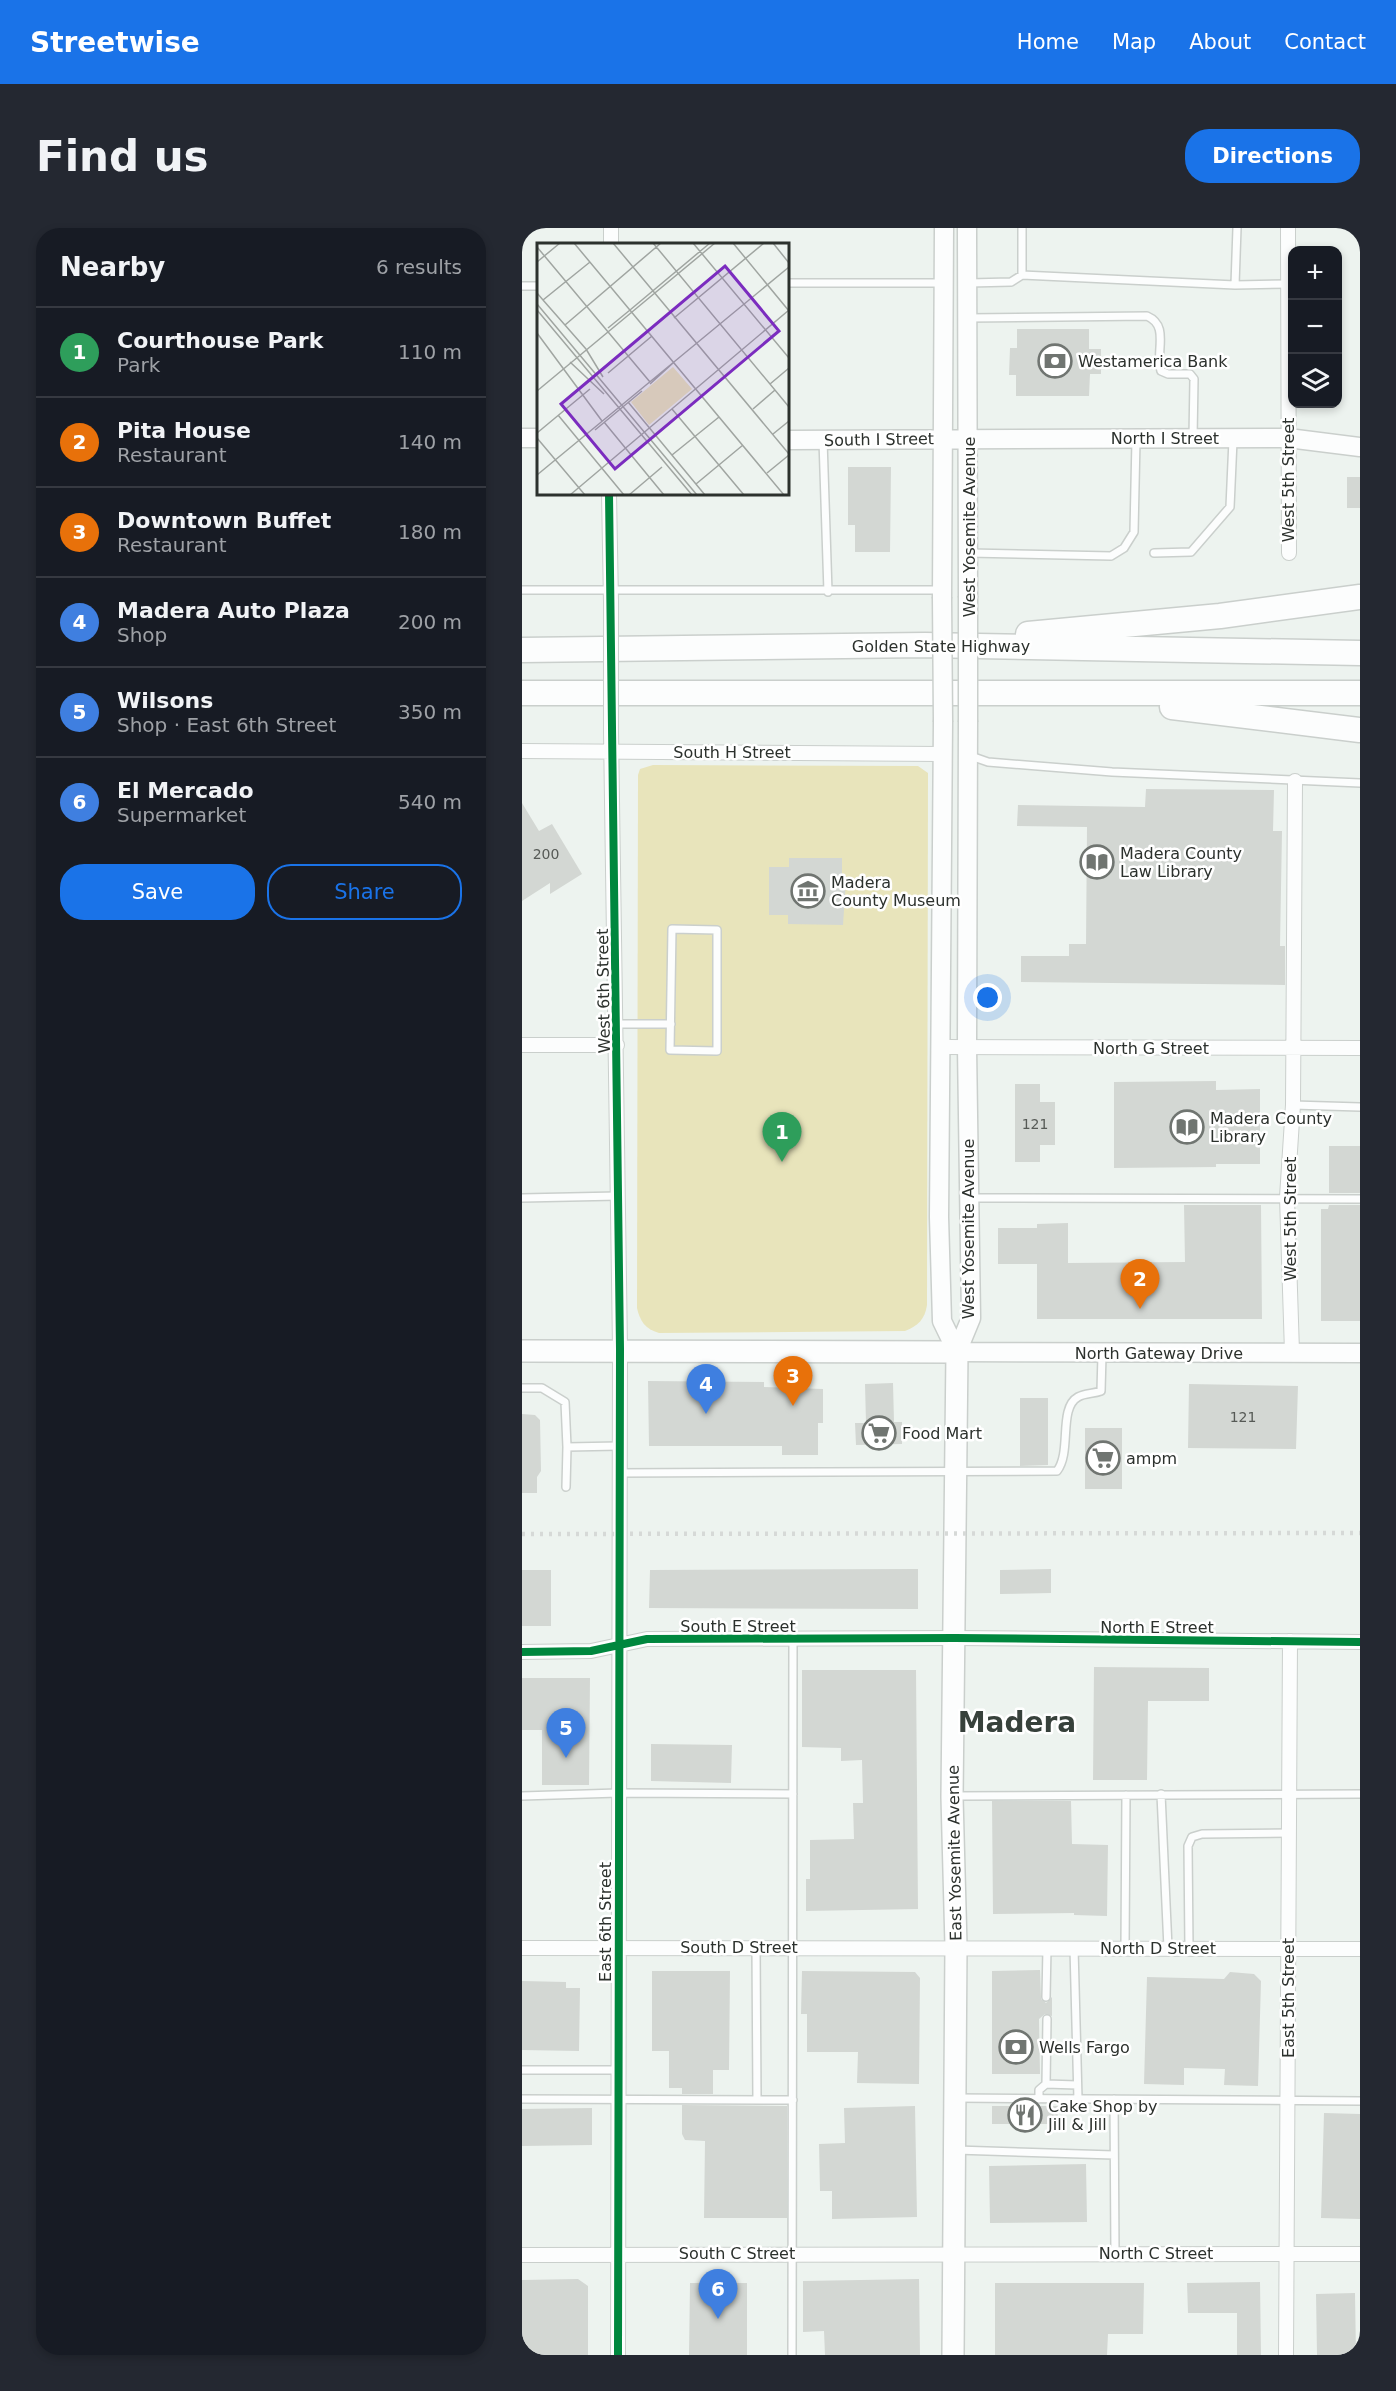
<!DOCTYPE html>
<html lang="en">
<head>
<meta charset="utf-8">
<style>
	:root { --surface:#171b24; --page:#242831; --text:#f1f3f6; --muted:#9ea1a6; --line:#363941; --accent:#1a73e8 }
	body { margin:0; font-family:"DejaVu Sans",sans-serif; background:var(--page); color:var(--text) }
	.controls { position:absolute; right:18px; top:18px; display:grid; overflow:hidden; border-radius:12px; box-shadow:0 3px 9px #0003 }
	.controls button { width:54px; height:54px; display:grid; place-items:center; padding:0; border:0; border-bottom:2px solid var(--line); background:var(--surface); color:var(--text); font:30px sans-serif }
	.you { position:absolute; left:466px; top:770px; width:21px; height:21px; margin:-15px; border:4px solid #fff; border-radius:50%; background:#1a73e8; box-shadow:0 0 0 9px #1a73e833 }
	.badge { display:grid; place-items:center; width:39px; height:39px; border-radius:50%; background:var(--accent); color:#fff; font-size:20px; font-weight:700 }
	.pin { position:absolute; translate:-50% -50px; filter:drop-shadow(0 2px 3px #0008) }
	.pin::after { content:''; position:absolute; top:32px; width:21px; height:18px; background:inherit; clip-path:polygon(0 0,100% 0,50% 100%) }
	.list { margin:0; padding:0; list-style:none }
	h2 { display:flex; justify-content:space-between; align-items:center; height:78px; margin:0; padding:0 24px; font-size:26px }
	h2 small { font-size:20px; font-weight:400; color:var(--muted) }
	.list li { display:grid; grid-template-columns:39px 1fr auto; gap:18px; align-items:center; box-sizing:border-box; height:90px; padding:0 24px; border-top:2px solid var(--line) }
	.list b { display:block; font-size:22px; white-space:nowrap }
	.list p { margin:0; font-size:20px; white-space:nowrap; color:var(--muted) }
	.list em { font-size:20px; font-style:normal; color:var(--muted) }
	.actions { display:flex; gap:12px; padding:18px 24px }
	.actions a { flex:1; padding:14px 0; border:2px solid var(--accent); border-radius:24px; text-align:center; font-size:21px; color:var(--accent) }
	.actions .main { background:var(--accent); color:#fff }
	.icon { flex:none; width:33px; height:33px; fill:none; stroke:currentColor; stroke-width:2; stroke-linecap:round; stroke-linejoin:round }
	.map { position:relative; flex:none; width:838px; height:2127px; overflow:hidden; border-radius:24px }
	header { display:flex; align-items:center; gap:36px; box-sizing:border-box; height:84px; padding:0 30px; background:var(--accent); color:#fff }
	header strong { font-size:28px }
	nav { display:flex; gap:33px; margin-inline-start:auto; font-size:21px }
	.intro { display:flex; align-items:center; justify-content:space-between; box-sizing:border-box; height:144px; padding:0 36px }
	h1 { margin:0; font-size:42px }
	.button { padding:15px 27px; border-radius:24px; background:var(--accent); color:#fff; font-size:21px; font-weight:700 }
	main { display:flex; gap:36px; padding:0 36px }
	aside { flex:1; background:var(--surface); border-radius:24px; box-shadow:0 3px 9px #0003 }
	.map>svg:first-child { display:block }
</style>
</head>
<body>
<header>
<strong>Streetwise</strong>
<nav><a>Home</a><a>Map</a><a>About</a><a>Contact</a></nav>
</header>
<div class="intro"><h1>Find us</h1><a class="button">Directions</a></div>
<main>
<aside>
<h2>Nearby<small>6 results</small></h2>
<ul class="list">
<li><span class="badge" style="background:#2e9e5b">1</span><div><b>Courthouse Park</b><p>Park</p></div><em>110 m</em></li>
<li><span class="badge" style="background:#e8710a">2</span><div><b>Pita House</b><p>Restaurant</p></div><em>140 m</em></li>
<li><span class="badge" style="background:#e8710a">3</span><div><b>Downtown Buffet</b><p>Restaurant</p></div><em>180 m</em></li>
<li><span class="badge" style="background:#3f7fe0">4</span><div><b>Madera Auto Plaza</b><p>Shop</p></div><em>200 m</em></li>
<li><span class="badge" style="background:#3f7fe0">5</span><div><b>Wilsons</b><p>Shop · East 6th Street</p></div><em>350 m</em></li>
<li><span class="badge" style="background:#3f7fe0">6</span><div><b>El Mercado</b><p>Supermarket</p></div><em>540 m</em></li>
</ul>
<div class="actions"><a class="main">Save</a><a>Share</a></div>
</aside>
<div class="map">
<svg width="838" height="2127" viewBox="0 0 838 2127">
	<rect width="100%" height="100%" fill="#edf3ef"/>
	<path fill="#e8e4bb" d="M131 537 396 538 406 545 405 1077C403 1091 396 1098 383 1103L137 1105C123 1101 118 1093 115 1080L116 547 118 541Z"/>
	<path fill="#d3d7d3" d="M495 101H567V121H579V146H568L567 168H494V147H487L488 120H495Z
		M326 239H369L368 324H333V297H326Z
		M825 249H838V280H825Z
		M624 561 752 562 751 603H760L758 718H763V757L499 754V728H547V716H564L565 599 495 598 496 577 623 579Z
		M0 575 17 603 30 596 60 646 28 666V655L0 673Z
		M267 630H320V652H324L321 697 266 696V687H247V639H267Z
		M694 853V862L738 861V936H694V939L592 940V854Z
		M493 856H518V874H533V917H518V934H493Z
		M807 918H838V965H807Z
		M662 977H739L740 1091H515V1036H476V1000H515V996L546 995V1035L663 1034Z
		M807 977H838V1093H799V981H806Z
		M126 1153 242 1154V1159L301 1161V1195H296V1227H260V1218H127Z
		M371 1155 372 1194H380V1216L334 1217 333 1195H344L343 1156Z
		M667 1156 776 1158 774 1221 666 1220Z
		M498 1170H526V1237L498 1238Z
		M0 1186 13 1187 18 1192 19 1243 15 1249V1265H0Z
		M563 1200H600V1261H563Z
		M396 1341V1381L127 1380 128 1342Z
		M529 1341V1365L478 1366V1342Z
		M0 1342H29V1398H0Z
		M572 1439 687 1440V1473H626L625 1552H571Z
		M280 1442H394L396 1681 284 1683V1651H288V1612L332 1611 331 1575H341L340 1532 319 1533V1520L280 1519Z
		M0 1450H68L67 1557H20V1502H0Z
		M129 1516 210 1517 209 1555 129 1553Z
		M470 1573H549L550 1616 586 1617 585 1688 552 1687V1685L471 1686Z
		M518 1742 519 1771 524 1775 530 1769V1788L523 1786 517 1791 518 1846H470V1743Z
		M130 1743H208L207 1842H191V1866H160V1860H147V1823H130Z
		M280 1743 393 1744 398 1750 397 1856 335 1855 336 1824H285V1786H279Z
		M708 1744 732 1746 739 1753 736 1858 702 1857 703 1841 662 1840V1857L622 1856 625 1749 702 1751Z
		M0 1753 44 1754V1760H58L57 1823 0 1822Z
		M160 1877 265 1878V1990H182L183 1913 163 1912 160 1906Z
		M393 1878 395 1989 310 1991V1963H298L297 1916 323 1915 322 1880Z
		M470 1878H536L535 1896H470Z
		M70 1880V1917L0 1918V1881Z
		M802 1885 838 1886V1991L799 1990Z
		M564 1936 565 1994 468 1995 467 1938Z
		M56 2051 66 2058V2127H0V2052Z
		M397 2051 398 2127H303L302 2103 281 2104V2053Z
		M738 2054 739 2127H715V2085H666L665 2055Z
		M168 2055H225V2127H167Z
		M473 2055H622L621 2106H586L585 2127H473Z
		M833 2065 834 2127H795L794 2066Z"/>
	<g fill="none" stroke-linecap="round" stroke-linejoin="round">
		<defs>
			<path id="lane" d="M500 0V47L713 57
				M715 0 713 57 766 56
				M266 55H420
				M447 55 489 54 500 47
				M0 58H16
				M446 90 625 88C648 98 633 123 639 143L646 146H668L672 151 671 210
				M301 212 306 364
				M447 325 589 328 602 320 612 304 614 212
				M632 325 669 324 708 279 711 212
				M0 362H420
				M446 527 466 534 590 544 838 555
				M150 701 195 702V823L148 822Z
				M95 796H149
				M771 877 838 879
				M0 970 96 968
				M450 970 838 971
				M0 1160H20L43 1174 45 1219 97 1218
				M97 1245 535 1243C550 1224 536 1180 556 1169 563 1165 571 1166 579 1163L580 1127
				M44 1259 45 1219
				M639 1566 646 1720
				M0 1568 96 1565 271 1566
				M433 1568 838 1566
				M234 1719 235 1872
				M552 1720 556 1871
				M603 1720 604 1567
				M667 1720 666 1618 670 1609 680 1606 767 1605
				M524 1769 525 1720
				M0 1842H96
				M524 1856 525 1791
				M435 1870 838 1873
				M0 1871 271 1872
				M517 1871V1862L524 1856 555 1857
				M592 1871 593 2026
				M434 1922 592 1927
				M270 2127 271 1412"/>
			<path id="street" d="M766 0 767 325
				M89 16V0
				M87 266 89 374
				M89 504 98 1121 96 2127
				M0 523 419 526
				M0 817H95
				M420 819 838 820
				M770 1124 765 969 771 877 773 553
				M0 1424 69 1423 125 1411 433 1410 838 1414
				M0 1720 838 1721
				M0 2027 838 2026
				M764 2127 768 1413"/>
			<path id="secondary" d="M445 0 446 368
				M0 210H16
				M266 212 766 210 838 219
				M420 369 422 0
				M421 494 417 989 420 1093 435 1124
				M435 1124 449 1090 445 819 446 494
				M435 1124 838 1125"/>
			<path id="primary" d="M0 1123 435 1124 430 1569 434 1718 431 2127"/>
			<path id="highway" d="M506 406 698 388 838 369
				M0 422 403 417 838 425
				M0 465H838
				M650 479 838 502"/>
		</defs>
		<use href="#lane" stroke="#cacfcc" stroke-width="10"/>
		<use href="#street" stroke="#cacfcc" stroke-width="16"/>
		<use href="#secondary" stroke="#cacfcc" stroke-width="21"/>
		<use href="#primary" stroke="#cacfcc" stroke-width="24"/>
		<use href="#highway" stroke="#cacfcc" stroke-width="27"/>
		<use href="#lane" stroke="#fcfdfd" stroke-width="7"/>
		<use href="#street" stroke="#fcfdfd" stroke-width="14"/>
		<use href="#secondary" stroke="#fcfdfd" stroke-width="18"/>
		<use href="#primary" stroke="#fcfdfd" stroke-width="21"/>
		<use href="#highway" stroke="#fcfdfd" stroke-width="24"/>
		<path stroke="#d6d9d7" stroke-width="4.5" stroke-dasharray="3 6" stroke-linecap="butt" d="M0 1306 838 1305"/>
		<defs>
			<path id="street-bridge" d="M89 374V504"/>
			<path id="secondary-bridge" d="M420 369 421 494
				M446 494V368"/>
		</defs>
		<use href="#street-bridge" stroke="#cacfcc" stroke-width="16" stroke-linecap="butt"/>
		<use href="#secondary-bridge" stroke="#cacfcc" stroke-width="21" stroke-linecap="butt"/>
		<use href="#street-bridge" stroke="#fcfdfd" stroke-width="14"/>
		<use href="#secondary-bridge" stroke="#fcfdfd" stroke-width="18"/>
		<defs>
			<path id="cycleway" d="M87 266 98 1121 96 2127
				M0 1424 69 1423 125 1411 433 1410 838 1414"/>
		</defs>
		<use href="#cycleway" stroke="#fff" stroke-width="11"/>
		<use href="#cycleway" stroke="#00873e" stroke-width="8"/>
	</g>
	<defs>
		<symbol id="bank-ring" viewBox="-11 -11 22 22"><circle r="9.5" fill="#fff" stroke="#707571" stroke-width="1.5"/><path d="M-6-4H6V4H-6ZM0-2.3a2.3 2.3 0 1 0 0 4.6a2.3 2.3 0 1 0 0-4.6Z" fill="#707571"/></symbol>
		<symbol id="library-ring" viewBox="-11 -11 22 22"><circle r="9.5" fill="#fff" stroke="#707571" stroke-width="1.5"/><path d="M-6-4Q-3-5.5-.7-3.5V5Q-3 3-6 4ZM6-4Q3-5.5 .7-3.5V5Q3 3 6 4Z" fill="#707571"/></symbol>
		<symbol id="museum-ring" viewBox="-11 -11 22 22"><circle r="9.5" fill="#fff" stroke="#707571" stroke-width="1.5"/><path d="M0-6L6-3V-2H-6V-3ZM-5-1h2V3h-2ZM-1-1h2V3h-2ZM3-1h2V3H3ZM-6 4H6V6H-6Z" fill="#707571"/></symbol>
		<symbol id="supermarket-ring" viewBox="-11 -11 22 22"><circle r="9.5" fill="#fff" stroke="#707571" stroke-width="1.5"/><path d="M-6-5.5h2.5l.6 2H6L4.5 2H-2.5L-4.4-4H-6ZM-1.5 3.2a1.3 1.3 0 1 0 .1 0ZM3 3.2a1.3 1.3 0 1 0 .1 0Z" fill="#707571"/></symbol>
		<symbol id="restaurant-ring" viewBox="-11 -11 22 22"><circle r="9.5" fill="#fff" stroke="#707571" stroke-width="1.5"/><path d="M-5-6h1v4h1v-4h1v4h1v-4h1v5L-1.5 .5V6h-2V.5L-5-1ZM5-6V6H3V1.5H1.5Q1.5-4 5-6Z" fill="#707571"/></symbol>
	</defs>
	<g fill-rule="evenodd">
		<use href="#bank-ring" x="514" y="114" width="38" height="38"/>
		<use href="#library-ring" x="556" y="615" width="38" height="38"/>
		<use href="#museum-ring" x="267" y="644" width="38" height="38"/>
		<use href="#library-ring" x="646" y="880" width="38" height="38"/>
		<use href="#supermarket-ring" x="338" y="1186" width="38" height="38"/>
		<use href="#supermarket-ring" x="562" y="1211" width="38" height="38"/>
		<use href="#bank-ring" x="475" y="1800" width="38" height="38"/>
		<use href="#restaurant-ring" x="484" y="1868" width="38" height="38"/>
	</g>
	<g text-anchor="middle" stroke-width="5" stroke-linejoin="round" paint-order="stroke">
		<g font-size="14" fill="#565a56">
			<text x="24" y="631">200</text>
			<text x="513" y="901">121</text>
			<text x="721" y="1194">121</text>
		</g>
		<g font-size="16" fill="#2c312d" stroke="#fff" text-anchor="start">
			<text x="556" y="139">Westamerica Bank</text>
			<text x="598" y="631">Madera County<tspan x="598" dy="18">Law Library</tspan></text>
			<text x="309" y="660">Madera<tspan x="309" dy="18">County Museum</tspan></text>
			<text x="688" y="896">Madera County<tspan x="688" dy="18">Library</tspan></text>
			<text x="380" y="1211">Food Mart</text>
			<text x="604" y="1236">ampm</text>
			<text x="517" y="1825">Wells Fargo</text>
			<text x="526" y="1884">Cake Shop by<tspan x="526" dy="18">Jill &amp; Jill</tspan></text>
		</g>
		<g font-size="16" fill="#2c312d" stroke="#fff">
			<text x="643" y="216">North I Street</text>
			<text transform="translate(357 211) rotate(-1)" y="6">South I Street</text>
			<text transform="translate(766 252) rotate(-90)" y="6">West 5th Street</text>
			<text transform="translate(447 299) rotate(-90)" y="6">West Yosemite Avenue</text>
			<text x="419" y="424">Golden State Highway</text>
			<text x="210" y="530">South H Street</text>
			<text transform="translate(81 763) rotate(-91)" y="6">West 6th Street</text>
			<text x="629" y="826">North G Street</text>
			<text transform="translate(768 991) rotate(-90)" y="6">West 5th Street</text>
			<text transform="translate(446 1001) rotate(-90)" y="6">West Yosemite Avenue</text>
			<text x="637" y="1131">North Gateway Drive</text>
			<text x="216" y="1404">South E Street</text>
			<text x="635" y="1405">North E Street</text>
			<text transform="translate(432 1625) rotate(-91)" y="6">East Yosemite Avenue</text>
			<text transform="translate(83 1694) rotate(-90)" y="6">East 6th Street</text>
			<text x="217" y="1725">South D Street</text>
			<text x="636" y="1726">North D Street</text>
			<text transform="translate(766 1770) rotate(-90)" y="6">East 5th Street</text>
			<text x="215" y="2031">South C Street</text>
			<text x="634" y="2031">North C Street</text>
		</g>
		<g font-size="28" font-weight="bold" fill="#37413b" stroke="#fff">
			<text x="495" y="1504">Madera</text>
		</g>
	</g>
	<g transform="translate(15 15)">
		<rect width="252" height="252" fill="#edf3ef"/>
		<path d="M136 124 155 146 112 182 94 159Z" fill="#e8e4bb"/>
		<path fill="none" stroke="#a0a5a1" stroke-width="1.5" d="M37 0 247 252M76 0 252 211M116 0 252 164M156 0 252 115M196 0 252 68M236 0 252 20M0 4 113 139M0 19 23 0M0 50 6 57 53 19M6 57 49 106M0 61 160 252M0 67 155 252M93 67 173 0M95 69 178 0M137 75 227 0M28 82 124 0M71 85 93 67M0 90 65 178M49 106 66 134M33 119 67 151M71 130 115 93M113 141 136 120M233 141 252 125M0 148 95 69M91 159 168 252M135 166 207 252M216 166 238 147M21 172 87 252M67 179 127 252M58 187 105 148M0 190 53 146M236 191 252 178M0 195 48 252M135 212 182 174M230 230 252 212M0 232 252 24M159 241 206 202M33 252 252 67M92 252 125 224"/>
		<path fill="#7b2cbf" fill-opacity="0.15" stroke="#7b2cbf" stroke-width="3" d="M188 23 242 88 78 226 24 161Z"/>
		<rect width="252" height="252" fill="none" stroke="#2c312d" stroke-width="3"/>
	</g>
</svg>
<div class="controls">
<button>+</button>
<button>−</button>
<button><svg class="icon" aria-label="layers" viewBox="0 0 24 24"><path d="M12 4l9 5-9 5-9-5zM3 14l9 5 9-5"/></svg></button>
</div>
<div class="you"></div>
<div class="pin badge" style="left:260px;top:934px;background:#2e9e5b">1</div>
<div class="pin badge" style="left:618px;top:1081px;background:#e8710a">2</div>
<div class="pin badge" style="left:271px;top:1178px;background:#e8710a">3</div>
<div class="pin badge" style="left:184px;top:1186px;background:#3f7fe0">4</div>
<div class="pin badge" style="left:44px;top:1530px;background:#3f7fe0">5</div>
<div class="pin badge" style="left:196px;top:2091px;background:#3f7fe0">6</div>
</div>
</main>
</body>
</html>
